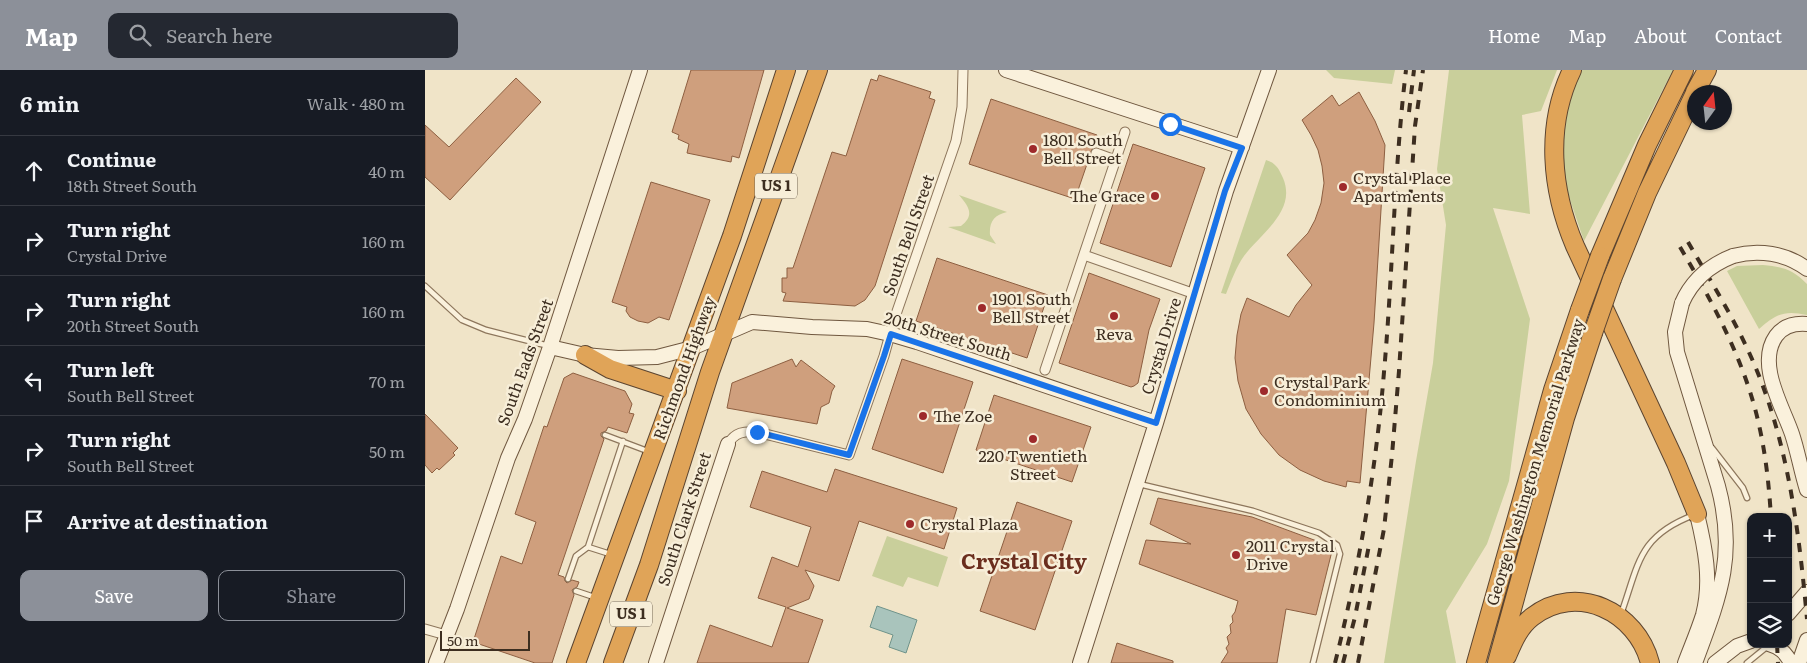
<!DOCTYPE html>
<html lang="en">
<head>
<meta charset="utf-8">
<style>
	:root { --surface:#171b24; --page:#242831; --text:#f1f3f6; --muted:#9ea1a6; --line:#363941; --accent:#8c9099 }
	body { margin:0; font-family:Literata,serif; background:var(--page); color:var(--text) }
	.controls { position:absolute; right:15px; bottom:15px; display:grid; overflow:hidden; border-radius:10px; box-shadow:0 1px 4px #0004 }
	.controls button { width:45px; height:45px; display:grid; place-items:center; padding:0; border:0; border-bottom:1px solid var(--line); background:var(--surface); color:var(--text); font:25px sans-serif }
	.compass { position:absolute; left:1262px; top:15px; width:45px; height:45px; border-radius:50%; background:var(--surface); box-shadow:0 1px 4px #0004; rotate:15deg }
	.scale { position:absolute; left:15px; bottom:12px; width:90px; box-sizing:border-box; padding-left:5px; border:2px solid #3d2e20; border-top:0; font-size:14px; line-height:18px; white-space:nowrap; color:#3d2e20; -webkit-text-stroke:4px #f7eed8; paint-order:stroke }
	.stop { position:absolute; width:15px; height:15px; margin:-11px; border:4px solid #1a73e8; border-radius:50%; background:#fff }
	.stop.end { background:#1a73e8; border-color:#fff; box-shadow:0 1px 5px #0008 }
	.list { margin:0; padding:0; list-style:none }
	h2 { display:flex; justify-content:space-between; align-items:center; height:65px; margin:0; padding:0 20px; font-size:21px }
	h2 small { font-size:16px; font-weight:400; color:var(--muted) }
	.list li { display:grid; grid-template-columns:32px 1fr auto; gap:15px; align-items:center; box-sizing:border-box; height:70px; padding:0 20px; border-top:1px solid var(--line) }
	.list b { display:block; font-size:19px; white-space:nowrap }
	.list p { margin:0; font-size:16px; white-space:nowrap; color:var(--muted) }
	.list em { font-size:16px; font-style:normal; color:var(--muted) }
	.actions { display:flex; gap:10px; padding:15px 20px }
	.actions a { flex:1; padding:11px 0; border:1px solid var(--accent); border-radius:10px; text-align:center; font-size:18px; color:var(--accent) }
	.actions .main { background:var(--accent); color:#fff }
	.icon { flex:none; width:28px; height:28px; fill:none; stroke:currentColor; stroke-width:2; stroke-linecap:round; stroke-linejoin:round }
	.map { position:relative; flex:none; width:1382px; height:593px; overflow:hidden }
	header { display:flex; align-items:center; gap:30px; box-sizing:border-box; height:70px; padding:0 25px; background:var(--accent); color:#fff }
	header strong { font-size:24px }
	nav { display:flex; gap:28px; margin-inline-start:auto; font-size:18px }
	.search { width:350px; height:45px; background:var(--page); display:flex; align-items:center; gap:12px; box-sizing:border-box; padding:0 18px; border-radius:10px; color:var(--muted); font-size:19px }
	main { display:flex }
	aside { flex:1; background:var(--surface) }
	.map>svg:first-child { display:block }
</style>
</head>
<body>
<header>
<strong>Map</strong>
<div class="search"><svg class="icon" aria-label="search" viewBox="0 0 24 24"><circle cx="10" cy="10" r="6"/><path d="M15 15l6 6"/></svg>Search here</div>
<nav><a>Home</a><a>Map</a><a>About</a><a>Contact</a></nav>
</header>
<main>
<aside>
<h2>6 min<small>Walk · 480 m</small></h2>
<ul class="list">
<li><svg class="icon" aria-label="ahead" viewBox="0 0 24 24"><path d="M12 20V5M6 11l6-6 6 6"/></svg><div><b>Continue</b><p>18th Street South</p></div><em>40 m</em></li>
<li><svg class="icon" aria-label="right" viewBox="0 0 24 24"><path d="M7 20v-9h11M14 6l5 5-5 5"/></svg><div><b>Turn right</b><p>Crystal Drive</p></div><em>160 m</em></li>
<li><svg class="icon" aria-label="right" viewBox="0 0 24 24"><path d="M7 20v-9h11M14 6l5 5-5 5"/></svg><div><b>Turn right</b><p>20th Street South</p></div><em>160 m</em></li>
<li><svg class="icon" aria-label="left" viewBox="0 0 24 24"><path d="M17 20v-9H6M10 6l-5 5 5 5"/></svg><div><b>Turn left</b><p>South Bell Street</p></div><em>70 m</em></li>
<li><svg class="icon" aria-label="right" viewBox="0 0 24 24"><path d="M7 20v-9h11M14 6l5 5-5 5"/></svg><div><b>Turn right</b><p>South Bell Street</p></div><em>50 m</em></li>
<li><svg class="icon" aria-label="arrive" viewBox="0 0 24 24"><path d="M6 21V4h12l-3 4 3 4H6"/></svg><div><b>Arrive at destination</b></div></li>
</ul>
<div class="actions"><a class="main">Save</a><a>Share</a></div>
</aside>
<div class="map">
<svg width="1382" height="593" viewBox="0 0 1382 593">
	<rect width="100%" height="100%" fill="#f0e4c8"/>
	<path fill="#c9cf9b" d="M901 0H970L967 14 909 8Z
		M1024 0H1132L1116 41 1097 45 1105 144 1068 138 1105 249 1084 411 1062 474 1021 541 1031 593H959L991 391 1008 293 1021 155 1012 99Z
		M1157 0H1248L1159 171 1143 124 1137 87 1143 31Z
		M841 90C851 93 854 99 858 108 872 141 836 163 819 186 811 197 806 212 801 224L796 223Z
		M534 125 582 142C569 145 564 152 565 165L571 174 523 157 536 156C550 145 544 137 534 125Z
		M1338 195C1358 197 1367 199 1382 214V245C1359 240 1351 244 1334 259L1302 201 1312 196Z
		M462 466 523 487 513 517 483 507 478 517 447 506Z"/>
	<path fill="#a9c4bc" stroke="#6f938a" d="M452 536 492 550 481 583 464 577 468 565 445 557Z"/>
	<path fill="#cf9f7d" stroke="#8d5f41" d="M266 0H339L314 88 307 86 306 92 262 83 264 74 253 69 254 65 247 62Z
		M454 5 506 22 504 28 510 30 450 216 440 230 430 236 358 231 361 223 357 222V208H362V198H368L407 82 421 86 446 9 452 11Z
		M91 8 116 32 25 130 0 107V55L24 77Z
		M934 22 950 51 960 75 949 253 935 413 922 411 921 417 899 411 875 400 854 385 836 364 821 339 813 311 810 288 812 265 816 244 822 228 864 247 871 235 887 215 862 185 883 163 890 150 896 133 899 113 897 96 893 80 886 65 877 50 907 25 914 36Z
		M566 29 672 65 650 129 544 94Z
		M708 74 780 98 746 197 675 173Z
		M226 112 285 130 244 250 234 247 223 253 213 251 205 247 201 241 202 237 187 232Z
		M512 188 623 225 602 288 491 251Z
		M664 203 735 229 724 260 713 313 709 316 706 317 634 293Z
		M367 289 371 297 376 290 410 316 407 321 404 333 396 337 392 354 302 338 307 313Z
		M477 289 548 312 518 403 447 379Z
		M148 303 200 321 207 334 204 343 209 344 202 363 183 357 181 361 176 363V366L179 369 133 505 139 507 140 511 142 513 147 510 154 512 152 517 147 520 149 525 127 593H110L48 572 76 486 97 494 111 452 90 444 119 356 122 357 139 308Z
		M569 325 666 357 647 412 551 380Z
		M0 344 33 378 28 383 30 385 14 400 12 398 7 403 0 395Z
		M410 399 532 438 519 479 434 451 414 511 380 500 389 516 384 529 362 538 398 550 383 593H272L285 555 347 577 361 537 333 528 347 487 373 497 386 457 325 437 337 401 402 422Z
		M733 428 827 447 908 477 891 545 861 539 852 593H796L803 582 801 578 804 574 802 567 806 563 805 555 808 552 807 546 810 542 813 531 714 494 721 470 766 474 725 454Z
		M592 432 647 451 610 560 555 541Z
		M692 573 748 591V593H686Z"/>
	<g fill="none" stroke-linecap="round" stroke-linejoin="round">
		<defs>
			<path id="lane" d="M0 216 37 250 61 260 124 276
				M180 365 225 382
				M1287 378 1318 418 1322 428
				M714 414 828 441 894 463 912 475 915 484 888 593
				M163 477 185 484
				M143 509 151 486 163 477 198 371
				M151 521 172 528
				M1196 544C1214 494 1213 466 1269 445
				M1322 593 1344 575"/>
			<path id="street" d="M671 83 690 90
				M659 185 770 224
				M620 300 700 62
				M303 374C310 362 319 361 332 362L424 385 459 286 469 250 531 71 537 37 538 0
				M0 559 21 565"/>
			<path id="secondary" d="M581 0 817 77
				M1308 186C1333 179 1361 183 1382 199
				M1257 233 1250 262 1252 282 1293 416C1312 486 1294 528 1270 593
				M1382 254C1370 253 1359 255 1351 266 1331 294 1358 337 1367 364 1373 382 1376 401 1382 420
				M125 277 160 285 193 288 232 287 267 278 327 252 387 257 442 259 465 264 492 272 731 353
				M1363 544 1382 522
				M1344 574C1355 577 1361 583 1366 593
				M11 593 32 539 83 388 100 349 125 277 215 0
				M231 593 303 374
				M655 593 731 353 801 121 844 0
				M1260 593C1266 577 1273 561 1278 545 1287 511 1280 477 1272 444
				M1290 593 1312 576 1326 571
				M1374 593 1382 570"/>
			<path id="highway" d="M1147 0C1120 56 1126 120 1150 176L1251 393 1272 444
				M1270 22 1282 0
				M1175 186 1222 75 1259 0
				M1187 209 1222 123 1270 23
				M160 285 185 299 252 321
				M1082 586C1088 572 1094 557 1107 547 1152 512 1212 542 1225 593
				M151 593 307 166 361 0
				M188 593 224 495 285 302 393 0
				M1051 593 1128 320 1155 240
				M1072 593 1140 348 1168 263"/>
		</defs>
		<use href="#lane" stroke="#8d765c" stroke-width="7"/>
		<use href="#street" stroke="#8d765c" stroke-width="11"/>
		<use href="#secondary" stroke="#6f573f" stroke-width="16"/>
		<use href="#highway" stroke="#5b4430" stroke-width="20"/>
		<use href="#lane" stroke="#faf1dc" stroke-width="4.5"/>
		<use href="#street" stroke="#faf1dc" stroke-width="9"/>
		<use href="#secondary" stroke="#faf1dc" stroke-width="14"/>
		<use href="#highway" stroke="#e0a458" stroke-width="18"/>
		<path stroke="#3d2e20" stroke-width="4" stroke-dasharray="9 9" stroke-linecap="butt" d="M984 42 989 0
			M1263 172C1285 210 1309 248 1327 289 1363 371 1374 461 1382 549
			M1255 177C1288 233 1320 291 1334 355 1341 386 1344 416 1346 447
			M1352 574 1353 593
			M910 593C934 497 951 401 959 302 968 201 969 100 981 0
			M918 593 930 547 945 470
			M933 593 959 459 967 385 974 301 990 56 998 0"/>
		<defs>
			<path id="secondary-bridge" d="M1257 233C1267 210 1285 195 1308 186"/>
			<path id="highway-bridge" d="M1155 240 1175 186
				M1168 263 1187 209"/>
		</defs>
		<use href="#secondary-bridge" stroke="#6f573f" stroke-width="16" stroke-linecap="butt"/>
		<use href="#highway-bridge" stroke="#5b4430" stroke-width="20" stroke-linecap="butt"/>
		<use href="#secondary-bridge" stroke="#faf1dc" stroke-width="14"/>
		<use href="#highway-bridge" stroke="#e0a458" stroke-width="18"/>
	</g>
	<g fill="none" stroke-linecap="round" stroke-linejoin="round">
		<path stroke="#1a73e8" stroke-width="6" d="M332 362 424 385 459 286 466 264 731 353 800 121 817 78 745 54"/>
	</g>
	<g fill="#9e2a2b" stroke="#f7eed8" stroke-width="2">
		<circle cx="608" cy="79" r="5"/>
		<circle cx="918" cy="117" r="5"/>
		<circle cx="730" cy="126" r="5"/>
		<circle cx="557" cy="238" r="5"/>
		<circle cx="689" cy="246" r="5"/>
		<circle cx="839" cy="321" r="5"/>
		<circle cx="498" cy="346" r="5"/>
		<circle cx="608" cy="369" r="5"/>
		<circle cx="485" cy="454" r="5"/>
		<circle cx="811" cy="485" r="5"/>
	</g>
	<g text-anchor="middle" stroke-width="5" stroke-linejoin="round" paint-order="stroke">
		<g fill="#f7eed8" stroke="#756857" stroke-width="1">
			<rect x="330" y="103.5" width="42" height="25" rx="4"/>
			<rect x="185" y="531.5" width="42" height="25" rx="4"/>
		</g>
		<g font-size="15" font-weight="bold" fill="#3d2e20">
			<text x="351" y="121">US 1</text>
			<text x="206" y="549">US 1</text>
		</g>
		<g font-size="16" fill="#3d2e20" stroke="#f7eed8" text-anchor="start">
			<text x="618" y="76">1801 South<tspan x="618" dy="18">Bell Street</tspan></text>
			<text x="928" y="114">Crystal Place<tspan x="928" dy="18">Apartments</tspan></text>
			<text x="720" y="132" text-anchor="end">The Grace</text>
			<text x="567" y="235">1901 South<tspan x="567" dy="18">Bell Street</tspan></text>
			<text x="689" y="270" text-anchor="middle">Reva</text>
			<text x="849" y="318">Crystal Park<tspan x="849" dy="18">Condominium</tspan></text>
			<text x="508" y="352">The Zoe</text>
			<text x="608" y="392" text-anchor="middle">220 Twentieth<tspan x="608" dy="18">Street</tspan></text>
			<text x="495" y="460">Crystal Plaza</text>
			<text x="821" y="482">2011 Crystal<tspan x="821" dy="18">Drive</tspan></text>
		</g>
		<g font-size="16" fill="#3d2e20" stroke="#f7eed8">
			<text transform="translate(483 165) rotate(-71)" y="6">South Bell Street</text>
			<text transform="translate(523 266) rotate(17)" y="6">20th Street South</text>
			<text transform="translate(736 276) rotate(-73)" y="6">Crystal Drive</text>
			<text transform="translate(100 292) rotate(-70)" y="6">South Eads Street</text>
			<text transform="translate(259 298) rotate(-70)" y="6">Richmond Highway</text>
			<text transform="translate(1110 392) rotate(-73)" y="6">George Washington Memorial Parkway</text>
			<text transform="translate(259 449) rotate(-72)" y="6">South Clark Street</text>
		</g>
		<g font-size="21" font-weight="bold" fill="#6b2e1e" stroke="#f7eed8">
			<text x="599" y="499">Crystal City</text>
		</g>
	</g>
</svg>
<div class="controls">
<button>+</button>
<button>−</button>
<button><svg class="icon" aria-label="layers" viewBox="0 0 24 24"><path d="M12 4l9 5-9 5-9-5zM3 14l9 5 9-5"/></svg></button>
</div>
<svg class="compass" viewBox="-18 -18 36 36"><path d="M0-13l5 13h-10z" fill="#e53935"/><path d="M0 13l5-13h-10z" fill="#9ea1a6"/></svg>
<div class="scale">50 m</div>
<div class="stop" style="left:745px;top:54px"></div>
<div class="stop end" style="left:332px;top:362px"></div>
</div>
</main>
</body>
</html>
